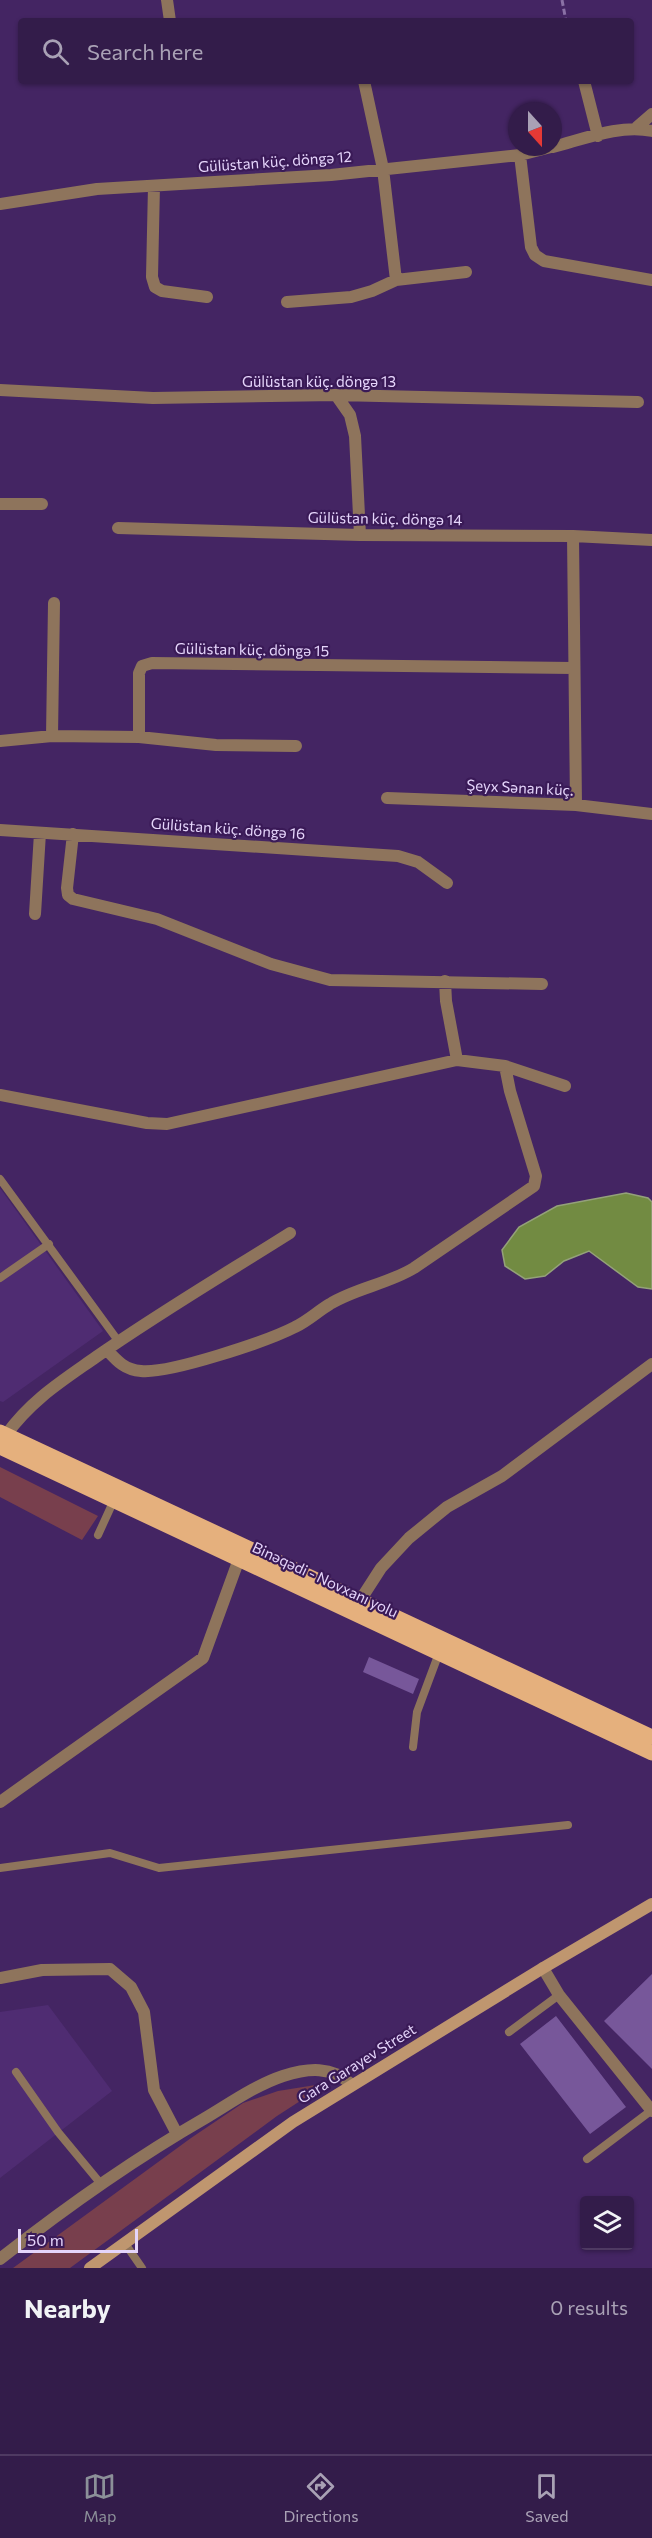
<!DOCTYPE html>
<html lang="en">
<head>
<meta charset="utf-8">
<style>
	:root { --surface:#331c4a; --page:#3b2551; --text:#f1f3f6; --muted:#a9a1b5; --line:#4e3a62; --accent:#8c9099 }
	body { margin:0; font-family:Commissioner,sans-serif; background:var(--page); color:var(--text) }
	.controls { position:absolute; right:18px; bottom:18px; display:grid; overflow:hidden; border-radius:6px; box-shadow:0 2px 4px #0004 }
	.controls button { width:54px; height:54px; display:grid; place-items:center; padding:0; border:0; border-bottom:2px solid var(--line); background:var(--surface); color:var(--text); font:30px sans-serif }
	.compass { position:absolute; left:508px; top:102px; width:54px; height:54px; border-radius:50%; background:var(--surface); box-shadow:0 2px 4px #0004; rotate:159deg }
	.scale { position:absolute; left:18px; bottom:15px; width:120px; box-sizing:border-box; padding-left:6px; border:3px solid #e5d5fb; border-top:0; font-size:16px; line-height:21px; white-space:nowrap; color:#e5d5fb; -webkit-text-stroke:4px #3a1a57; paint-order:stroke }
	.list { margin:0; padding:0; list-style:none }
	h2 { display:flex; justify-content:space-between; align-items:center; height:78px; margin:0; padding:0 24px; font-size:26px }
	h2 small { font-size:20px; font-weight:400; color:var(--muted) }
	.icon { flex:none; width:33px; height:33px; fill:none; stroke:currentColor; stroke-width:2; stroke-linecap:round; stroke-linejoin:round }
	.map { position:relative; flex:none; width:652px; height:2268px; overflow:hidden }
	.search { position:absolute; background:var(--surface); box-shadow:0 2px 4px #0004; left:18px; right:18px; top:18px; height:66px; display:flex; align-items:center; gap:15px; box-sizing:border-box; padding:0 21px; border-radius:6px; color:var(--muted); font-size:22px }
	.sheet { height:186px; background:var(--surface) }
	nav { display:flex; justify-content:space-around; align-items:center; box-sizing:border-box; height:84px; border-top:2px solid var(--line); background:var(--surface); font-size:16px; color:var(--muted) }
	nav a { display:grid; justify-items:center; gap:3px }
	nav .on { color:var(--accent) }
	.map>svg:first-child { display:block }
</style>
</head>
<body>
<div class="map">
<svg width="652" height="2268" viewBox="0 0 652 2268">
	<rect width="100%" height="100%" fill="#442563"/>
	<path fill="#4f2c72" d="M0 1188 103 1331 3 1402 0 1401Z
		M48 2005 112 2091 0 2178V2012Z"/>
	<path fill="#783f4d" d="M0 1467 98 1516 82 1540 0 1497Z
		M328 2083 277 2116 70 2268H13L191 2138 243 2103 278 2091Z"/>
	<path fill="#728b42" stroke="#94a17a" stroke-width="1.5" d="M626 1193 648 1198 652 1202V1289L638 1287 589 1251 564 1261 545 1276 525 1279 505 1266 502 1250 519 1227 557 1206Z"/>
	<path fill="#77579a" d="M369 1657 419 1679 413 1694 363 1672Z
		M652 1974V2069L604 2021Z
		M556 2016 626 2107 590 2134 520 2044Z"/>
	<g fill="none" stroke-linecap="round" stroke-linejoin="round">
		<path stroke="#8a71a5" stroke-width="3" stroke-dasharray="6 3" stroke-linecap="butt" d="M562 0 566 21"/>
		<path stroke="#8e745c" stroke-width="8" d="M0 1179 119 1342
			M0 1278 49 1244
			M98 1535 114 1500
			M413 1747 417 1712 439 1653
			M0 1868 110 1853 159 1868 568 1825
			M509 2032 559 1995
			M16 2072 58 2132 101 2184
			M587 2159 652 2110
			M124 2242 142 2268"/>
		<path stroke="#8e745c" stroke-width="12" d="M167 0 170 21
			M364 81 383 169 396 280
			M584 81 598 136
			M637 127 652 114
			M553 147C584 139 620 124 652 131
			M520 155 531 247 535 255 544 261 652 280
			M154 186 152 277 155 287 162 291 207 297
			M0 204 97 189 331 175 520 155 551 147
			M287 302 351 297 372 291 396 280 466 272
			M0 390 153 398 336 395 638 402
			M336 395 350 415 355 436 360 535
			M0 504H42
			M118 528 360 535 573 536 652 540
			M573 536 576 805
			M52 736 54 603
			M139 737 216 745 296 746
			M0 741 52 736 139 737V673L142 666 152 663 573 668
			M387 798 576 805 652 814
			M0 830 398 856 418 862 447 883
			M73 834 67 888 68 895 73 899 157 919 271 964 330 980 542 984
			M35 914 40 833
			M445 981 446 1001 457 1060
			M0 1095 147 1123 167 1124 457 1060 505 1066 565 1086
			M107 1350C117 1361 125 1370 141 1371 169 1374 268 1341 295 1327 308 1321 318 1311 330 1304 356 1288 388 1284 414 1268L534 1186 536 1176 510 1091 505 1066
			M6 1435C31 1400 62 1381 96 1357 159 1313 225 1274 290 1233
			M361 1599 381 1568 409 1538 447 1507 502 1476 652 1364
			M0 1802 203 1658 239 1559
			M543 1968 559 1995 652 2111
			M0 1978 42 1970 110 1969 131 1987 144 2012 154 2090 177 2134
			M0 2259C66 2207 134 2159 207 2117 232 2102 256 2085 283 2076 308 2068 332 2066 351 2084"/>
		<path stroke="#bf966f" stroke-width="12" d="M90 2268 293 2122 543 1968 652 1904"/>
		<path stroke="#e5b07d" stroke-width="15" d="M0 1432 652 1737
			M0 1447 652 1753"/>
	</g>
	<g text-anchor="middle" stroke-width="4.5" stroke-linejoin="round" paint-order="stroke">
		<g font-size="15" fill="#e5d5fb" stroke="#3a1a57">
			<text transform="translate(275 162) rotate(-4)" y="5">Gülüstan küç. döngə 12</text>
			<text x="319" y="387">Gülüstan küç. döngə 13</text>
			<text transform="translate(385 519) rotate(1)" y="5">Gülüstan küç. döngə 14</text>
			<text transform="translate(252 650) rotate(1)" y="5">Gülüstan küç. döngə 15</text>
			<text transform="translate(520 788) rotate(3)" y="5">Şeyx Sənan küç.</text>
			<text transform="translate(228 829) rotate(4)" y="5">Gülüstan küç. döngə 16</text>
			<text transform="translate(325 1580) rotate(25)" y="5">Binəqədi - Novxanı yolu</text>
			<text transform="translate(357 2064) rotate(-32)" y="5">Gara Garayev Street</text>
		</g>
	</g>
</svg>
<div class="controls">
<button><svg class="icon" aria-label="layers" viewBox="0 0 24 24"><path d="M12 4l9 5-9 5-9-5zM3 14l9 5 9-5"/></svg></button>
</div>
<svg class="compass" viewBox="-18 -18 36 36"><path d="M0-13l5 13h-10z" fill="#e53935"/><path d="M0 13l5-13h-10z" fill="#a9a1b5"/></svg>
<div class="scale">50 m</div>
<div class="search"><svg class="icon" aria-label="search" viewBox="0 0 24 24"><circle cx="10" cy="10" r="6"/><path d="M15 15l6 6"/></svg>Search here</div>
</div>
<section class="sheet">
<h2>Nearby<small>0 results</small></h2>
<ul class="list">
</ul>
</section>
<nav>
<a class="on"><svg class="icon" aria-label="map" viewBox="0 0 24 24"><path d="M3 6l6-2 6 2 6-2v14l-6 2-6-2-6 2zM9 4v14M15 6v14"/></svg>Map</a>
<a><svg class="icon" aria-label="directions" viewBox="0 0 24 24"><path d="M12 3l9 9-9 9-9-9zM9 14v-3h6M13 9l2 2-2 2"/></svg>Directions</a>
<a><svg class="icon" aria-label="saved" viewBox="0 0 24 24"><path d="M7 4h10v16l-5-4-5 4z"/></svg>Saved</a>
</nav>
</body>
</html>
